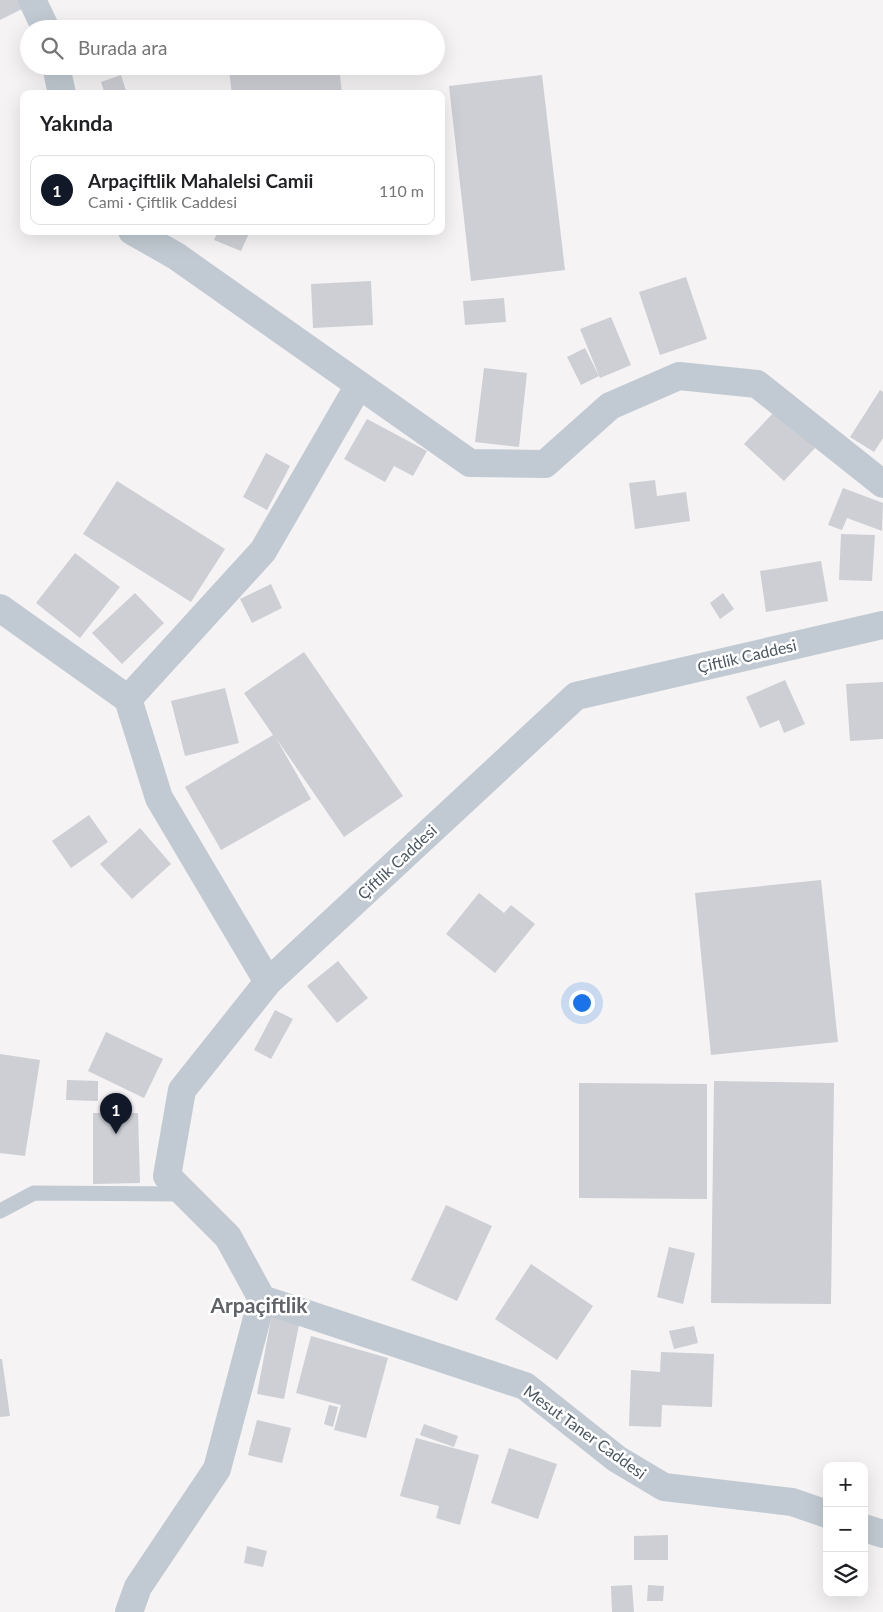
<!DOCTYPE html>
<html lang="tr">
<head>
<meta charset="utf-8">
<style>
	:root { --surface:#fff; --page:#f2f2f2; --text:#202124; --muted:#757577; --line:#e0e0e0; --accent:#111827 }
	body { margin:0; font-family:Lato,sans-serif; background:var(--page); color:var(--text) }
	.controls { position:absolute; right:15px; bottom:15px; display:grid; overflow:hidden; border-radius:10px; box-shadow:0 5px 20px #0002 }
	.controls button { width:45px; height:45px; display:grid; place-items:center; padding:0; border:0; border-bottom:1px solid var(--line); background:var(--surface); color:var(--text); font:25px sans-serif }
	.you { position:absolute; left:581px; top:1002px; width:18px; height:18px; margin:-12px; border:4px solid #fff; border-radius:50%; background:#1a73e8; box-shadow:0 0 0 8px #1a73e833 }
	.badge { display:grid; place-items:center; width:32px; height:32px; border-radius:50%; background:var(--accent); color:#fff; font-size:16px; font-weight:700 }
	.pin { position:absolute; translate:-50% -41px; filter:drop-shadow(0 1px 2px #0008) }
	.pin::after { content:''; position:absolute; top:26px; width:18px; height:15px; background:inherit; clip-path:polygon(0 0,100% 0,50% 100%) }
	.list { margin:0; padding:0; list-style:none }
	h2 { display:flex; justify-content:space-between; align-items:center; height:65px; margin:0; padding:0 20px; font-size:21px }
	h2 small { font-size:16px; font-weight:400; color:var(--muted) }
	.list li { display:grid; grid-template-columns:32px 1fr auto; gap:15px; align-items:center; box-sizing:border-box; height:70px; margin:0 10px 10px; padding:0 10px; border:1px solid var(--line); border-radius:10px }
	.list b { display:block; font-size:19px; white-space:nowrap }
	.list p { margin:0; font-size:16px; white-space:nowrap; color:var(--muted) }
	.list em { font-size:16px; font-style:normal; color:var(--muted) }
	.icon { flex:none; width:28px; height:28px; fill:none; stroke:currentColor; stroke-width:2; stroke-linecap:round; stroke-linejoin:round }
	.map { position:relative; flex:none; width:883px; height:1612px; overflow:hidden }
	.search { position:absolute; background:var(--surface); box-shadow:0 5px 20px #0002; left:20px; top:20px; width:425px; height:55px; display:flex; align-items:center; gap:12px; box-sizing:border-box; padding:0 18px; border-radius:28px; color:var(--muted); font-size:19px }
	.panel { position:absolute; background:var(--surface); box-shadow:0 5px 20px #0002; left:20px; top:90px; width:425px; height:145px; border-radius:10px }
	.map>svg:first-child { display:block }
</style>
</head>
<body>
<div class="map">
<svg width="883" height="1612" viewBox="0 0 883 1612">
	<rect width="100%" height="100%" fill="#f5f3f3"/>
	<path fill="#cdcfd5" d="M0 0H18L22 9 0 20Z
		M267 66H339L342 94H232L229 71Z
		M121 75 127 94H105L101 82Z
		M542 75 565 270 471 281 449 86Z
		M218 231H250L241 251 214 240Z
		M686 277 707 339 660 355 639 292Z
		M371 281 373 325 313 328 311 284Z
		M504 298 506 322 465 325 463 301Z
		M611 317 631 365 600 378 580 329Z
		M585 348 599 376 581 385 567 357Z
		M484 368 527 373 519 447 475 442Z
		M880 390 883 392V438L874 452 850 437Z
		M775 411 815 448 784 481 744 444Z
		M367 419 427 451 413 476 394 466 385 482 344 459Z
		M266 453 290 466 267 510 243 497Z
		M655 480 657 496 686 492 690 521 635 529 629 483Z
		M117 481 225 549 191 602 83 534Z
		M843 488 883 503 882 531 847 518 842 530 828 525Z
		M841 534 875 535 872 581 839 580Z
		M75 553 120 587 80 638 36 603Z
		M821 561 828 601 766 612 760 571Z
		M271 584 282 608 252 623 240 599Z
		M135 593 164 623 122 664 92 633Z
		M723 593 734 609 720 619 710 603Z
		M304 652 403 796 344 837 276 738 311 799 221 850 185 787 273 735 244 693Z
		M785 680 805 724 784 733 779 720 760 728 746 697Z
		M883 682V739L850 741 846 684Z
		M225 688 239 743 185 756 171 701Z
		M89 815 108 842 71 868 52 841Z
		M140 828 171 864 132 899 100 864Z
		M821 880 838 1042 711 1055 695 893Z
		M479 893 504 913 511 905 535 924 495 973 446 934Z
		M338 961 368 998 337 1023 307 986Z
		M275 1010 293 1019 271 1059 254 1050Z
		M106 1032 163 1059 144 1098 88 1071Z
		M0 1054 40 1060 25 1156 0 1153Z
		M67 1080 98 1081V1101L66 1100Z
		M714 1081 834 1083 831 1304 711 1303Z
		M579 1083 707 1084V1199L579 1198Z
		M93 1113H138L140 1183 93 1184Z
		M446 1205 492 1226 457 1301 411 1280Z
		M669 1247 695 1253 683 1304 657 1297Z
		M531 1264 593 1306 557 1360 495 1319Z
		M272 1314 300 1320 284 1399 257 1394Z
		M694 1326 698 1343 674 1349 669 1331Z
		M311 1336 388 1358 366 1438 334 1430 341 1405 296 1393Z
		M661 1352 714 1354 712 1407 662 1405 661 1427 629 1426 631 1370 660 1372Z
		M0 1359H2L10 1416 0 1417Z
		M329 1405 338 1407 333 1427 324 1424Z
		M257 1420 291 1428 282 1463 248 1455Z
		M424 1424 458 1436 454 1447 420 1435Z
		M416 1438 479 1455 460 1525 436 1518 439 1506 400 1496Z
		M509 1448 557 1464 538 1519 491 1503Z
		M668 1535V1560H634V1536Z
		M247 1546 267 1551 263 1567 244 1563Z
		M632 1585 634 1612H612L611 1586Z
		M648 1585 664 1586 663 1601H647Z"/>
	<g fill="none" stroke-linecap="round" stroke-linejoin="round">
		<path stroke="#c1cad2" stroke-width="15" d="M0 1211 34 1193 185 1194"/>
		<path stroke="#c1cad2" stroke-width="28" d="M32 0 46 29
			M56 66 62 94
			M132 231 176 256 470 463 545 464 610 406 679 376 757 384 883 484
			M0 608 128 699 159 798 268 982
			M128 699 263 551 359 385
			M262 1299 228 1237 167 1176 182 1090 268 982 576 696 883 625
			M262 1299 525 1386 617 1459 664 1487 792 1502 827 1514
			M864 1528 883 1534
			M129 1612 138 1587 217 1469 262 1299"/>
	</g>
	<g text-anchor="middle" stroke-width="5" stroke-linejoin="round" paint-order="stroke">
		<g font-size="16" fill="#4a5661" stroke="#fff">
			<text transform="translate(747 656) rotate(-13)" y="6">Çiftlik Caddesi</text>
			<text transform="translate(397 862) rotate(-43)" y="6">Çiftlik Caddesi</text>
			<text transform="translate(585 1432) rotate(36)" y="6">Mesut Taner Caddesi</text>
		</g>
		<g font-size="21" font-weight="bold" fill="#5f6368" stroke="#fff">
			<text x="259" y="1313">Arpaçiftlik</text>
		</g>
	</g>
</svg>
<div class="controls">
<button>+</button>
<button>−</button>
<button><svg class="icon" aria-label="layers" viewBox="0 0 24 24"><path d="M12 4l9 5-9 5-9-5zM3 14l9 5 9-5"/></svg></button>
</div>
<div class="you"></div>
<div class="pin badge" style="left:116px;top:1134px">1</div>
<div class="search"><svg class="icon" aria-label="search" viewBox="0 0 24 24"><circle cx="10" cy="10" r="6"/><path d="M15 15l6 6"/></svg>Burada ara</div>
<section class="panel">
<h2>Yakında<small></small></h2>
<ul class="list">
<li><span class="badge">1</span><div><b>Arpaçiftlik Mahalelsi Camii</b><p>Cami · Çiftlik Caddesi</p></div><em>110 m</em></li>
</ul>
</section>
</div>
</body>
</html>
